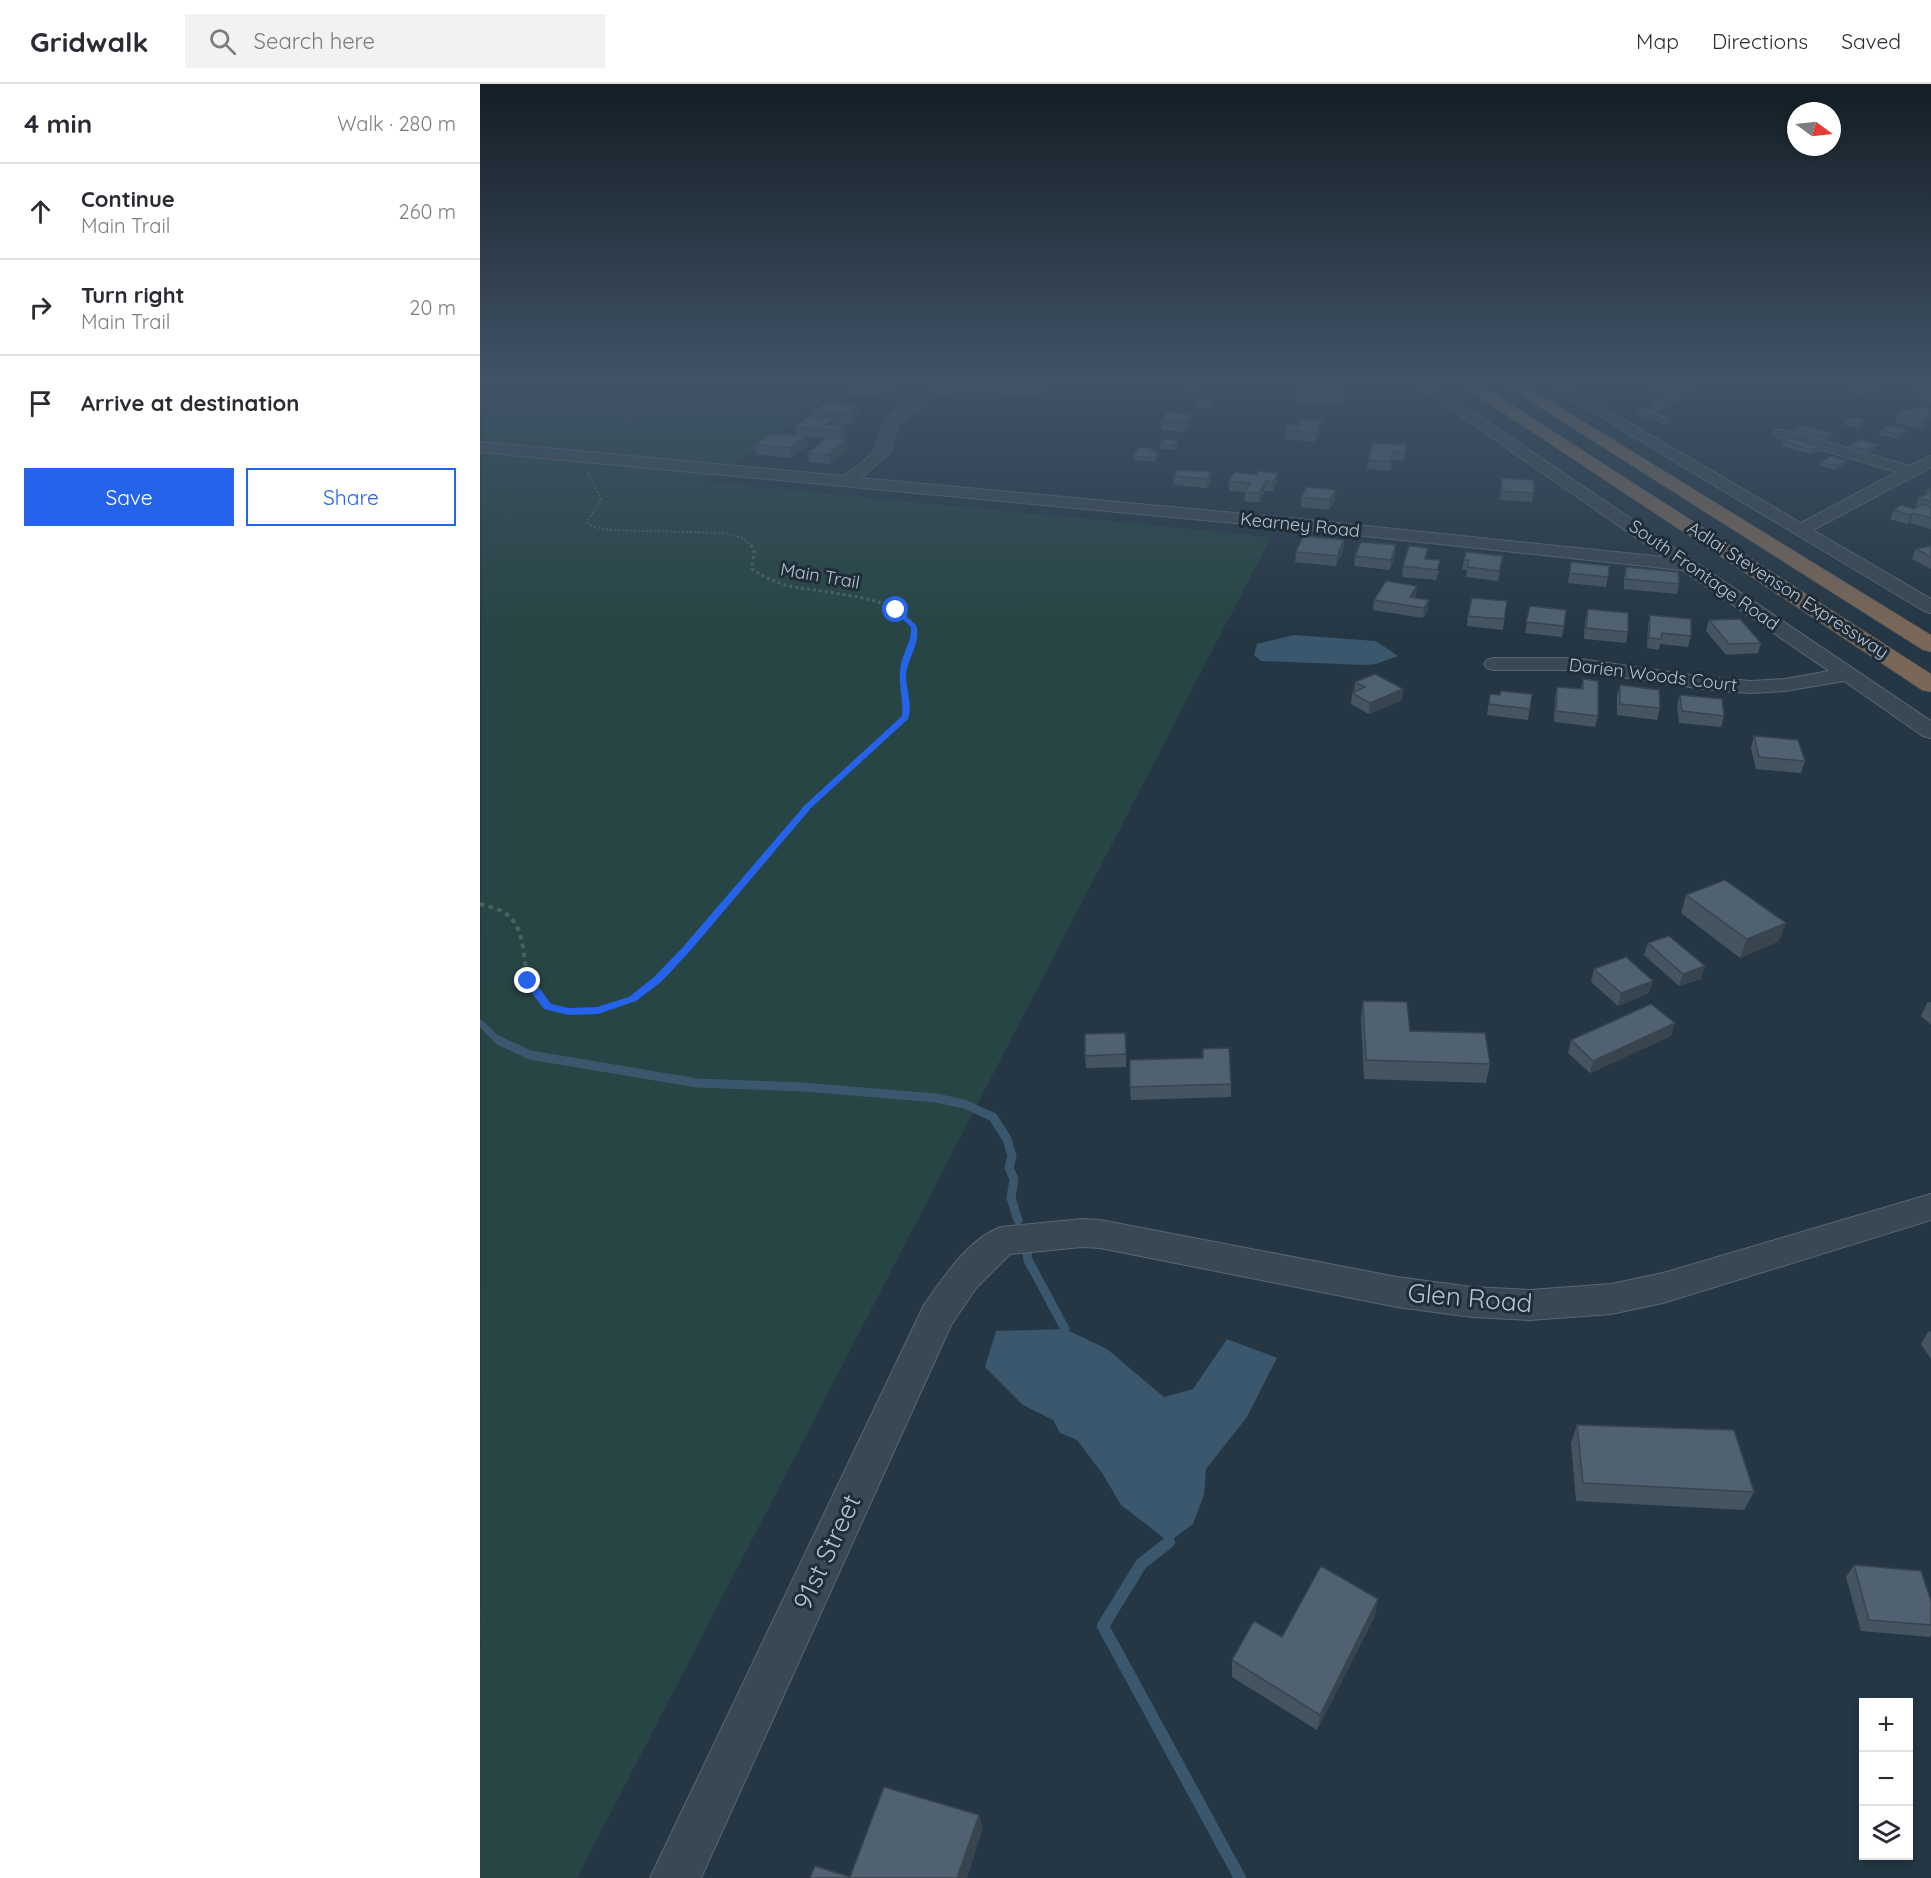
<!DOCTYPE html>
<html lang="en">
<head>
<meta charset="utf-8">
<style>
	:root { --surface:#fff; --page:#f2f2f3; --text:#2b2b33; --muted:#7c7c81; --line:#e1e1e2; --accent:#2563eb }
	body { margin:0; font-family:Quicksand,sans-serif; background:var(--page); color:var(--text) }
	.controls { position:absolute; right:18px; bottom:18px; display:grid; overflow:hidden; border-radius:0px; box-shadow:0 3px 9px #0003 }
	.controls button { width:54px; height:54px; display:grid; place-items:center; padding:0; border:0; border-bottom:2px solid var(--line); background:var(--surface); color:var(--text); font:30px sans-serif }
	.compass { position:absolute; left:1307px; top:18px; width:54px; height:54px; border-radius:50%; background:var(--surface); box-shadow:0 3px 9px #0003; rotate:105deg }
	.stop { position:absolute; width:18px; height:18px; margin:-14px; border:4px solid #2563eb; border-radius:50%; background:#fff }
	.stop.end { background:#2563eb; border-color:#fff; box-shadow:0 2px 6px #0008 }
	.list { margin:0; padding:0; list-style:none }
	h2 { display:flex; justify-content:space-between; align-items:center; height:78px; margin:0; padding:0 24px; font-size:26px }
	h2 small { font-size:20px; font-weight:400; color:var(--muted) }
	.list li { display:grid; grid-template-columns:39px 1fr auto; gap:18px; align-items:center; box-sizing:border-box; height:96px; padding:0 24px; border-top:2px solid var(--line) }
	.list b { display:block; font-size:22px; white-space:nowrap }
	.list p { margin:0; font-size:20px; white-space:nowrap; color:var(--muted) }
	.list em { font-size:20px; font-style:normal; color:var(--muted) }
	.actions { display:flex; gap:12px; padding:18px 24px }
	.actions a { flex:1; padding:14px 0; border:2px solid var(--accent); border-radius:0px; text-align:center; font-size:21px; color:var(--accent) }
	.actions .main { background:var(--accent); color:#fff }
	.icon { flex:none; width:33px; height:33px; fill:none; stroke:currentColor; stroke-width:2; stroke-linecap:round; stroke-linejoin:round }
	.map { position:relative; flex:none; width:1451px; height:1794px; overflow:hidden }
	header { display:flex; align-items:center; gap:36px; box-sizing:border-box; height:84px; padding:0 30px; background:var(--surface); border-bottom:2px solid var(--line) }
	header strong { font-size:28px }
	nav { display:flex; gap:33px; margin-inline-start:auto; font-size:21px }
	.search { width:420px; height:54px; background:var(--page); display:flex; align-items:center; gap:15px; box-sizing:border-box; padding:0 21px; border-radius:0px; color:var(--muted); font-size:22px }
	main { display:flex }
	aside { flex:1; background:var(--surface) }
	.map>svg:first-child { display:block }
</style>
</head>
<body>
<header>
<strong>Gridwalk</strong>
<div class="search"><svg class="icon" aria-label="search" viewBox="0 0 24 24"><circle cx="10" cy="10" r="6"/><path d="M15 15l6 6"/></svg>Search here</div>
<nav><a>Map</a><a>Directions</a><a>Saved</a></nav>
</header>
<main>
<aside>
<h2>4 min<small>Walk · 280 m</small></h2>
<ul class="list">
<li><svg class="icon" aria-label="ahead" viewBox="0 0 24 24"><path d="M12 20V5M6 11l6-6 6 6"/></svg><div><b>Continue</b><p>Main Trail</p></div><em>260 m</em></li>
<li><svg class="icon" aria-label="right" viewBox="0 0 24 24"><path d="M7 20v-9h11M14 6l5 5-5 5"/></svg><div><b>Turn right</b><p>Main Trail</p></div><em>20 m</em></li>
<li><svg class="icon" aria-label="arrive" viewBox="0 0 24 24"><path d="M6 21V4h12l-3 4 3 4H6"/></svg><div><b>Arrive at destination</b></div></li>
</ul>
<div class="actions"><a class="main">Save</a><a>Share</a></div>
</aside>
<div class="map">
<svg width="1451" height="1794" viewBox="0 0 1451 1794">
	<rect width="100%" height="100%" fill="#253744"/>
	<path fill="#274544" d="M2 296H373L228 398 791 453 97 1794H0Z"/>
	<path fill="#3a576d" d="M814 551 896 557 918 572 896 580 884 581 781 577 774 571 777 560Z
		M585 1245 627 1265 684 1313 713 1305 747 1255 797 1274 767 1333 726 1385 724 1411 713 1440 689 1458 641 1421 622 1389 597 1356 580 1349 573 1336 543 1321 505 1283 516 1247Z"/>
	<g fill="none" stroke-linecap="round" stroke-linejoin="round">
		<path stroke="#3a576d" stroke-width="7" d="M0 939 20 958"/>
		<path stroke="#3a576d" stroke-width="9" d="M18 956 50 971 217 999 323 1003 456 1014 484 1020 513 1033 527 1055 532 1072 529 1084 534 1095 531 1114 538 1136
			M546 1161 548 1176 585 1245"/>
		<path stroke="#3a576d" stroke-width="12" d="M689 1458 661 1480 623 1542 760 1794"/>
		<defs>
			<path id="minor" d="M929 296H945L1451 637V654L1443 652 1364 597 1305 607 1271 609 1231 606 1093 586H1014L1007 584 1004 580 1007 576 1014 574H1093L1231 594 1271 597 1305 595 1349 587 1202 486 819 445 0 368V358L364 392C373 385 389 375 395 365 400 356 399 343 407 335 456 287 494 299 557 303L562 304 564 307 562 310 484 306 463 309 454 313 418 341 410 368 381 394 819 435 1184 473Z
				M1059 296H1076L1321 439 1417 388 1295 352 1293 349 1295 346H1305L1430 382 1451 372V383L1333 446 1451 515V529L1444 527Z
				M1421 296 1451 298V306L1423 299Z
				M1451 1110V1136L1183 1219 1131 1230 1050 1236 992 1233 917 1223 620 1164 602 1163 530 1170 496 1204 471 1241 221 1794H170L444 1221C463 1194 489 1154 521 1143L602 1135 620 1136 917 1193 992 1203 1050 1206 1131 1200 1183 1189Z"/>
			<path id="highway" d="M974 296H993L1451 590V608L1442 606Z
				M1017 296H1036L1451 551V568L1443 566Z"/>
		</defs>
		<use href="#minor" stroke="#586671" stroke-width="2"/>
		<use href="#highway" stroke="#45535e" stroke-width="1"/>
		<path stroke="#486262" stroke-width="2" stroke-dasharray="2 2" stroke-linecap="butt" d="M0 313 5 296
			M131 358 152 340 145 325 148 311 177 296
			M108 389 121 415 108 436V439L114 443 130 446 245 449 262 454 272 462"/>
		<path stroke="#486262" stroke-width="3" stroke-dasharray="3 3" stroke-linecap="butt" d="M271 461 274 467 272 485C283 492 293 497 305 501 335 509 428 510 435 547 437 559 427 571 424 582 421 599 427 616 426 633L377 678"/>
		<path stroke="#486262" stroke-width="4" stroke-dasharray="4.5 4.5" stroke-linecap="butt" d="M0 820C10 823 21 825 29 832 54 855 34 901 67 922 87 935 135 926 154 914 192 890 220 849 249 816 275 785 300 751 329 722 344 706 362 692 379 676"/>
		<use href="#minor" fill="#3a4853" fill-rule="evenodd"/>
		<use href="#highway" fill="#7a6757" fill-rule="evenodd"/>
	</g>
	<path fill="#455461" d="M378 296H425L420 300H415V304L402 314 370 311 369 303Z
		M1169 296H1189L1216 315 1195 318 1168 304Z
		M1374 296H1402L1404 297 1402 305 1386 312 1371 308Z
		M705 299 727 300 723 305 705 303Z
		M1451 304V321L1445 320 1446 317 1438 315 1441 306Z
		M867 306V314L864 321 817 318 818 309Z
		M735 315V319L731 325 716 323V319Z
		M1170 318 1189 325 1177 327 1169 323Z
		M378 321 379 329 376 331 377 336 371 340 356 339V342L366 351 362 355H366L367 364 350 380 329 378 328 369 345 354 326 353 328 361 311 374 276 370 274 361 316 351 314 343 333 332 332 328Z
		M1170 324 1192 340 1185 341 1174 336H1168L1157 331 1158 326Z
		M1429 324 1450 339 1440 345 1415 338 1418 330Z
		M711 330V339L705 348 681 346V337Z
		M842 336 841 345 835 358 805 355V346Z
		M1365 336 1383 341 1377 344 1364 341Z
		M1317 345 1353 350 1351 354 1344 358 1315 350Z
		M1400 346H1427L1425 351 1417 355 1399 351Z
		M1303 357 1340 363 1339 367 1331 370 1302 362Z
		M680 360 698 361 694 366 680 365Z
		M926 361 924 377 913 376 910 387 887 385 888 376Z
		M1369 361 1396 365 1385 371 1368 366Z
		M673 365V368L678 373 674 378 653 376V372Z
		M1366 377 1365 381 1355 386 1340 382 1341 378Z
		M731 388V398L727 404 694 401V392Z
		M798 389V398L793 407H785L779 419 765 417V408L749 407V397L777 391Z
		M1022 394 1054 409 1052 418 1020 416Z
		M1451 404V445L1430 439 1427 440 1410 435 1414 426 1434 425 1435 424 1439 414 1444 412 1446 407Z
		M856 406 855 416 849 426 821 423V413Z
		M864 456 863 466 856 482 815 478 816 468Z
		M1451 462V485L1432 475 1436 465Z
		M915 471 910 486 874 482 875 472Z
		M946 475 959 487 956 496 922 493 923 482Z
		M984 476 1021 482 1018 497 986 493 987 486H982Z
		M1091 478 1128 493 1126 503 1088 499Z
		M1146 483 1199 500 1197 510 1144 505V494Z
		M936 512 935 514 948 526 943 534 893 526 894 516Z
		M1027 517 1023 546 987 542 988 532Z
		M1050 522 1084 542 1082 553 1045 549Z
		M1108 525 1148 548 1146 559 1104 555 1105 536Z
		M1170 531 1211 552 1208 563 1180 560 1179 566 1167 564 1168 541Z
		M1229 536 1281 559 1278 569 1246 571 1226 547Z
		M1103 595 1118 632 1115 643 1074 638 1075 614 1077 603 1101 605Z
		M875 598 923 605 922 616 889 630 871 620 872 609 874 608Z
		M1140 601 1180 624 1177 636 1137 631V612Z
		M1010 610 1020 611 1052 610 1048 636 1007 631Z
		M1200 611 1244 632 1241 643 1199 639 1197 622Z
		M1274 652 1325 677 1321 689 1276 685 1271 664Z
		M1206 811 1299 857 1260 874 1201 829Z
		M1168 859 1221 895 1199 902 1164 871Z
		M1114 885 1169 909 1138 922 1111 898Z
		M883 917 930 947 1010 980 1006 999 884 995 881 935Z
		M1451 918V941L1441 932 1447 919Z
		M1191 952 1110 989 1088 969 1091 956Z
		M646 961V983L606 984 605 972Z
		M751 1000V1013L651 1016 650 1003Z
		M1451 1247V1275L1441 1260 1448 1248Z
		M1097 1341 1274 1408 1264 1426 1096 1417 1091 1359Z
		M1374 1481 1451 1517V1551L1450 1553 1381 1547 1366 1493Z
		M895 1532 837 1646 752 1593V1576L802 1553Z"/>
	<path fill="#38454f" d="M413 296H414L415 304 402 314 401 305Z
		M419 296H425L420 300Z
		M727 296V300L723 305V300Z
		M1404 297 1402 305 1386 312 1389 303Z
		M867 306V314L864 321 865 312Z
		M1218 307 1216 315 1195 318 1197 310Z
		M735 315V319L731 325V320Z
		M1190 320 1189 325 1177 327 1178 322Z
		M378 321 379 329 376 331 377 336 371 340 369 327Z
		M1451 326V335L1450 339 1440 345 1443 336 1447 329Z
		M711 330V339L705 348V339Z
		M1175 331 1174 336H1168L1169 332Z
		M355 334 356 343 346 341Z
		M842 336 841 345 835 358 836 349Z
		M1193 336 1192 340 1185 341 1186 337Z
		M1385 337 1383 341 1377 344 1378 340Z
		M365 342 366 351 361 355 360 347Z
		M1427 346 1425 351 1417 355 1418 351Z
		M1353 350 1351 354 1344 358 1346 353Z
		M326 352 328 361 311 374 310 364Z
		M366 355 367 364 350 380 348 371Z
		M698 356V361L694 366 693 361Z
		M1398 361 1396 365 1385 371 1387 366Z
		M1340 363 1339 367 1331 370 1332 366Z
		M913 367V376L910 387V378Z
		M678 368V373L674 378V374Z
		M1366 377 1365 381 1355 386 1356 382Z
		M731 388V398L727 404V395Z
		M798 389V398L793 407V398Z
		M786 397 785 407 779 419V409Z
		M856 406 855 416 849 426 850 416Z
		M1433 429 1430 439 1427 440 1430 431Z
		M864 456 863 466 856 482 857 472Z
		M916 461 915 471 910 486 911 476Z
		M937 502 936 512 930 522V513Z
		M949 516 948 526 943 534 944 524Z
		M923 605 922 616 889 630 890 619Z
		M1306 839 1299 857 1260 874 1267 855Z
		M1225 882 1221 895 1199 902 1203 890Z
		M1173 897 1169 909 1138 922 1141 909Z
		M1195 939 1191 952 1110 989 1113 977Z
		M898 1515 895 1532 837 1646 840 1631Z
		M499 1731 503 1745 487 1794H477Z"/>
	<path fill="#506271" stroke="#38454f" stroke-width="1.5" d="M378 296H413L401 305 369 303Z
		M707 296H727L723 300 705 299Z
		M1171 296H1189L1205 304 1211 303 1218 307 1197 310Z
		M1377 296H1402L1404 297 1389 303 1374 299 1380 297Z
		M820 303 867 306 865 312 818 309Z
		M1448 303 1451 304V309L1441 306Z
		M720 314 735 315 731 320 716 319Z
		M1181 316 1190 320 1178 322 1170 318Z
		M347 318 378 321 369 327H376L370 332 332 328Z
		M1441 322 1451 324V326L1447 329 1451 330V331L1443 336 1418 330 1429 324 1435 325Z
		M1170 324 1193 336 1186 337 1175 331 1169 332 1158 326Z
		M687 328 711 330 705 339 681 337Z
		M329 332 355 334 346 341 365 342 360 347 314 343Z
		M1371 333 1385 337 1378 340 1365 336Z
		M821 335 842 336 836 349 805 346 808 341 817 342Z
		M1324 342 1353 350 1346 353 1317 345Z
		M1409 342 1427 346 1418 351 1400 346Z
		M291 349 326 352 310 364 274 361Z
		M346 354 366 355 348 371 328 369Z
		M1311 354 1340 363 1332 366 1303 357Z
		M685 355 698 356 693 361 680 360Z
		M1380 356 1398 361 1387 366 1369 361Z
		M893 359 926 361 925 368 913 367 910 378 888 376Z
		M659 363 673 365 671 368H678L674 374 653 372Z
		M1351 372 1366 377 1356 382 1341 378Z
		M698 386 731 388 727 395 694 392Z
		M779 387 798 389 793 398 786 397 779 409 765 408 770 399 749 397 754 388 777 391Z
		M1022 394 1054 396V409L1021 407Z
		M827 403 856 406 850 416 821 413Z
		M1451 404V418L1439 414 1450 408 1446 407Z
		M1442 420 1451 423V434L1433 429 1430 431 1414 426 1421 421 1434 425Z
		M823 452 864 456 857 472 816 468Z
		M881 458 916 461 911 476 875 472Z
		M929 462 948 464 945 475 960 476 957 486 923 482Z
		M1451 462V473L1436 465Z
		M986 468 1023 472 1019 487 987 483 989 476H984Z
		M1091 478 1129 482 1128 493 1090 489Z
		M1146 483 1198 488 1199 500 1146 495Z
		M906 497 937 502 930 513 949 516 944 524 894 516Z
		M992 514 1027 517 1024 535 988 532Z
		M1050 522 1086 526 1084 542 1046 538Z
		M1108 525 1148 529V548L1106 544Z
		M1170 531 1211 535V552L1182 549 1181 555 1169 554Z
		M1260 535 1281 559 1249 560 1229 536Z
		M895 590 923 605 890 619 872 609 885 603 875 598Z
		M1103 595 1118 597V632L1076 627 1077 603 1103 605Z
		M1140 601 1179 606 1180 624 1140 620Z
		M1021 607 1052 610 1050 625 1009 620 1010 610 1020 611Z
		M1200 611 1242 615 1244 632 1202 627Z
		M1274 652 1318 656 1325 677 1279 673Z
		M1245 796 1306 839 1267 855 1206 811Z
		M1189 852 1225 882 1203 890 1168 859Z
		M1146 873 1173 897 1141 909 1114 885Z
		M883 917 927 918 930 947 1005 949 1010 980 886 976Z
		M1171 920 1195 939 1113 977 1091 956Z
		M645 949 646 970 605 972V950Z
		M749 964 751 1000 650 1003V976L723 974V965Z
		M1097 1341 1254 1346 1274 1408 1103 1399Z
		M1374 1481 1441 1487 1451 1517V1541L1389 1536Z
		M841 1482 898 1515 840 1631 752 1576 774 1537 802 1553Z
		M404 1703 499 1731 477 1794H330L335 1782 370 1793Z"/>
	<linearGradient id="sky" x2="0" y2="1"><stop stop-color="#141e25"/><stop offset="0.54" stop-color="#405367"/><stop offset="1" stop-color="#405367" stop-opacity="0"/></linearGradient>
	<rect width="1451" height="547" fill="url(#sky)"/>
	<path fill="#2563eb" d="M416 524 436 541C442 559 427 573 426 592 426 606 433 620 428 635L331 724 210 867 181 898 156 917 118 930 89 931 64 925 43 897 45 894H52L71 920 89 924 117 923 149 913 174 893 203 863 325 721 422 632C424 615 417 597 421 580 424 566 432 557 431 543L413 526Z"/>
	<g text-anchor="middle" stroke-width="6" stroke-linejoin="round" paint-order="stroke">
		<g font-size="18" fill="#b7c3cd" stroke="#1f2d39">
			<text transform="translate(820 441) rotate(6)" y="6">Kearney Road</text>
			<text transform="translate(1224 491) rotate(35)" y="6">South Frontage Road</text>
			<text transform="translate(340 492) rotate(10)" y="6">Main Trail</text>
			<text transform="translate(1308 506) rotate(33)" y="6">Adlai Stevenson Expressway</text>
			<text transform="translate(1173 591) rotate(7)" y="6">Darien Woods Court</text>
		</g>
		<g font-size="26" fill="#b7c3cd" stroke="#1f2d39">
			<text transform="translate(990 1214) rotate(5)" y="9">Glen Road</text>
			<text transform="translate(347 1468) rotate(-65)" y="9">91st Street</text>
		</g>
	</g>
</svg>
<div class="controls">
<button>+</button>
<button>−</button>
<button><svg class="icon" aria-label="layers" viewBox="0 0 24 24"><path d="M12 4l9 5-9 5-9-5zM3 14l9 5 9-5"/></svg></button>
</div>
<svg class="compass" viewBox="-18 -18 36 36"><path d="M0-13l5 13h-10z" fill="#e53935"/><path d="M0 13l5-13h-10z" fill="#7c7c81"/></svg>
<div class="stop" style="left:416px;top:526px"></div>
<div class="stop end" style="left:48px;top:897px"></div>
</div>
</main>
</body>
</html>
